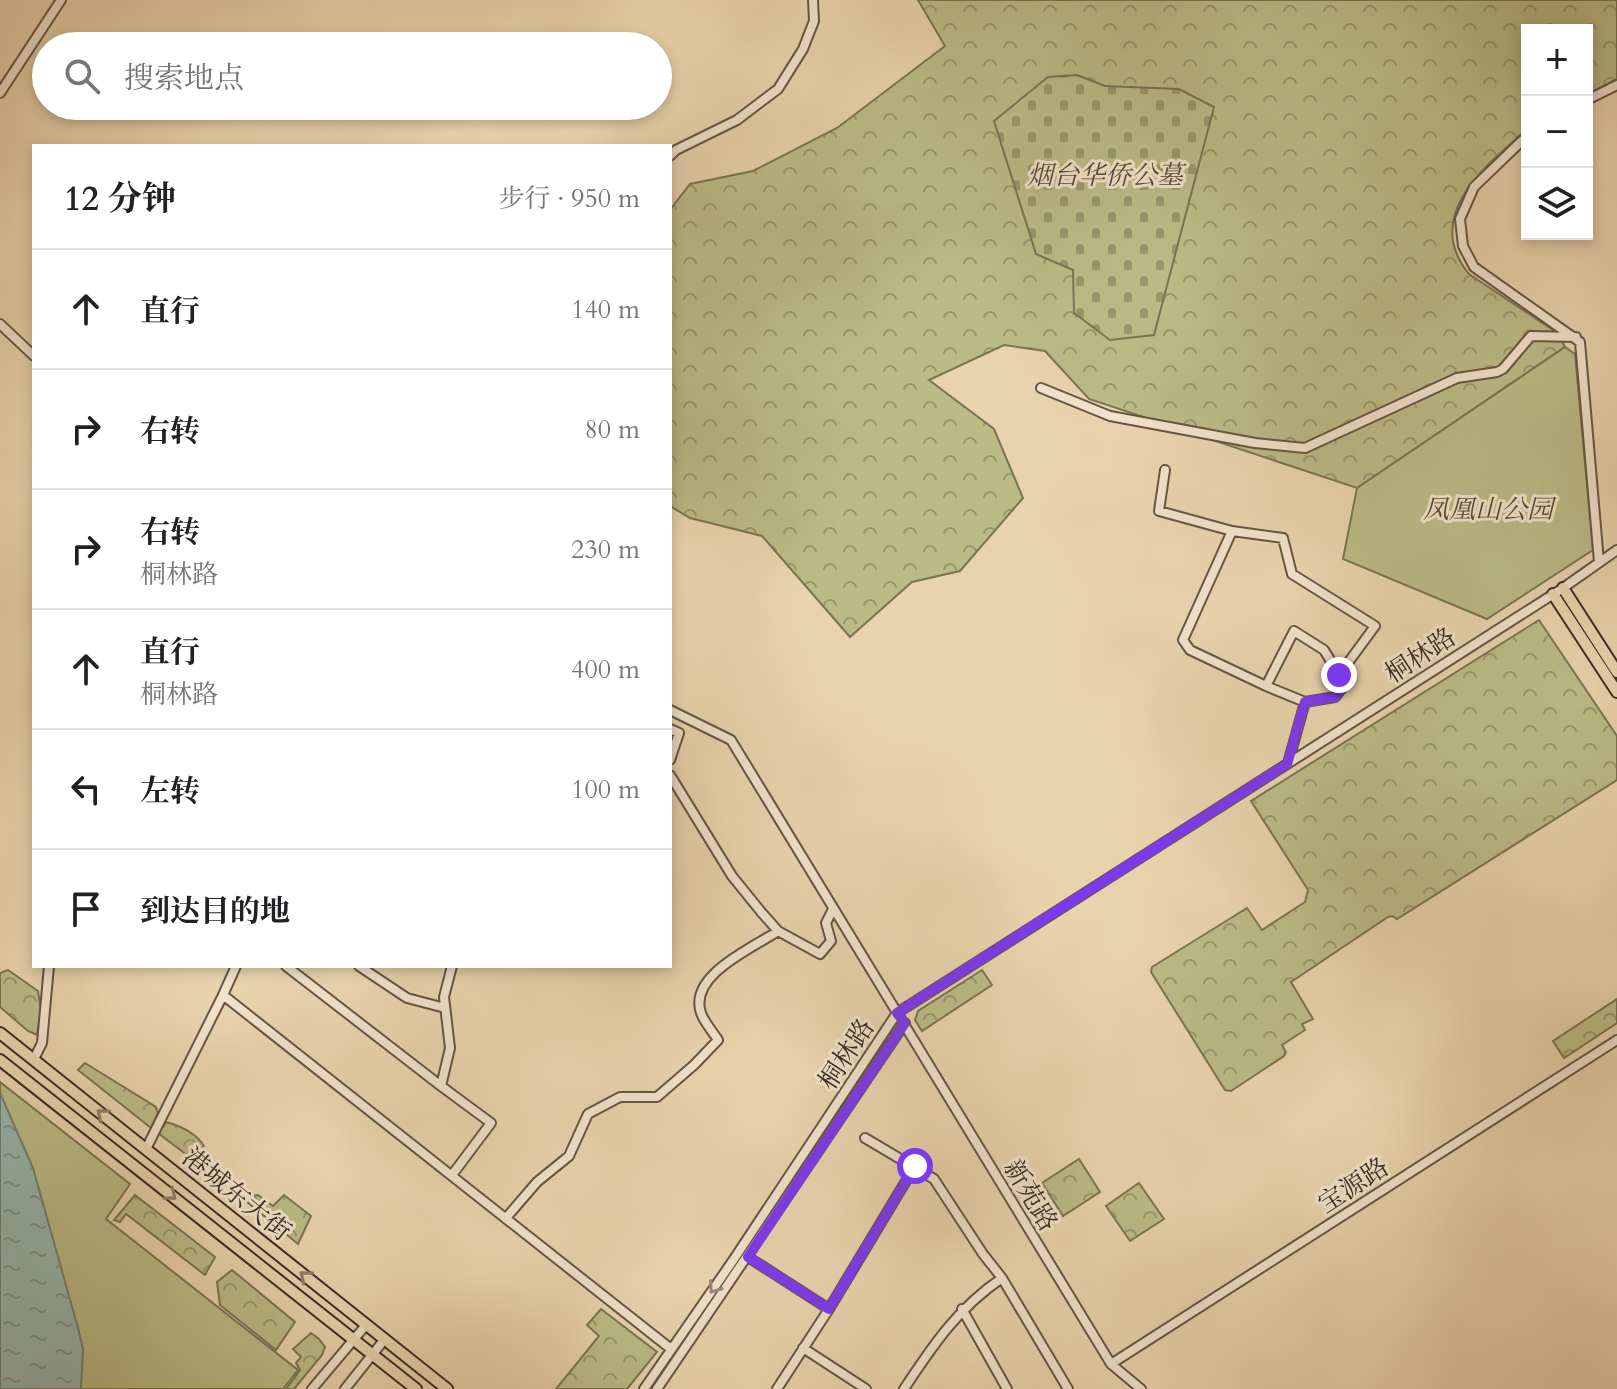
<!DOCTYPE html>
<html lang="zh">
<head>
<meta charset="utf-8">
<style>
	:root { --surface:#fff; --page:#f6f6f6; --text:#202124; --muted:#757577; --line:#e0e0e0 }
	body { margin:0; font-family:Cardo,"Noto Serif SC",serif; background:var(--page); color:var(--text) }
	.controls { position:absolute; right:24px; top:24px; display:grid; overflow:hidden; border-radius:0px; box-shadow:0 4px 12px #0003 }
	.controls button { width:72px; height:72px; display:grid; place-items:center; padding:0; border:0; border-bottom:2px solid var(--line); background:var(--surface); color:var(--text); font:40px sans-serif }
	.stop { position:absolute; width:24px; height:24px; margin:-18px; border:6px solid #7c3aed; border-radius:50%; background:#fff }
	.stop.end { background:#7c3aed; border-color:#fff; box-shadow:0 2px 8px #0008 }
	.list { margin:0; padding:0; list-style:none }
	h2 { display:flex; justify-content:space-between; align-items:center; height:104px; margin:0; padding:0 32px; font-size:34px }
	h2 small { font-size:26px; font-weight:400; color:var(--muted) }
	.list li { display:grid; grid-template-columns:52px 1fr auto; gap:24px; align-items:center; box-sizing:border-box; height:120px; padding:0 32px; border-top:2px solid var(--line) }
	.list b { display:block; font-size:30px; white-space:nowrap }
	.list p { margin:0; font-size:26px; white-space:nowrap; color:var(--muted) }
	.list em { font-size:26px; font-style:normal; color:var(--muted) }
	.icon { flex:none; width:44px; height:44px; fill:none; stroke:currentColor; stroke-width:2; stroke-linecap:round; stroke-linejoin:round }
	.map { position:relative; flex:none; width:1617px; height:1389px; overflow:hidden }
	.search { position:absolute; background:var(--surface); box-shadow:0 4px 12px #0003; left:32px; top:32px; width:640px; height:88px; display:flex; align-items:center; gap:20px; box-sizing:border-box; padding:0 28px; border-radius:44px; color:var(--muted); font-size:30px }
	.panel { position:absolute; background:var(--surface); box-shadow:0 4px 12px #0003; left:32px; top:144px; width:640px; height:824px; border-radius:0px }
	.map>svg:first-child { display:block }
</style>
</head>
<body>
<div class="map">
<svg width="1617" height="1389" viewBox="0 0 1617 1389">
	<defs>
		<pattern id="forest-crowns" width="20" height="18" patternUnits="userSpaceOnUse" patternTransform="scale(2)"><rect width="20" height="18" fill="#bbbb86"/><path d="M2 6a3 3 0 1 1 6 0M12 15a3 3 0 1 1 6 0" fill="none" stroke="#99986d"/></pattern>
		<pattern id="cemetery-stones" width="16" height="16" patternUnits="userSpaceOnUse" patternTransform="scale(2)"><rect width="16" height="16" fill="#bbbb86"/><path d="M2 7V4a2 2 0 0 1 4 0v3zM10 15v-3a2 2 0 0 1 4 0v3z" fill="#99986d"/></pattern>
		<pattern id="water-ripples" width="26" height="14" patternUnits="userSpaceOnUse" patternTransform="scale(2)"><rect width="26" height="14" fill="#97b7ae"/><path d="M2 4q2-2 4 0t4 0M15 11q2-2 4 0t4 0" fill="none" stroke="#7c958d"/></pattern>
	</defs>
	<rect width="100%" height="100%" fill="#e9d3ad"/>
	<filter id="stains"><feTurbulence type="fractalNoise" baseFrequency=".0025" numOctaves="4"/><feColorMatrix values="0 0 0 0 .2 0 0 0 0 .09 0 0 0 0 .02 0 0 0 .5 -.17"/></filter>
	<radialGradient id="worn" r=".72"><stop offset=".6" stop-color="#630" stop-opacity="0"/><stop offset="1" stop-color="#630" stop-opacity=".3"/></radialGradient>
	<path fill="url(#forest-crowns)" stroke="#7a7456" stroke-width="2" d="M918 0H1617V79L1587 95V30H1527V129C1487 165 1421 215 1469 274L1556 332 1565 347 1357 488 1089 399 1045 351 1004 345 929 380 994 429 1023 498 960 571 912 582 850 637 762 536 690 518 670 506V210L690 184 753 171 837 128 945 46Z
		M1539 620 1617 736V780L1397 919 1392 916 1388 917 1291 982 1313 1019 1302 1024 1305 1030 1282 1045 1286 1052 1284 1056 1231 1091 1225 1090 1151 972 1152 967 1247 908 1262 930 1305 902 1308 890 1251 801Z
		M8 970 38 991 41 1011 37 1035 28 1031 0 1007V973Z
		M982 970 992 985 922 1031 915 1020 918 1011Z
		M1617 999V1023L1564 1058 1553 1041Z
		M85 1063 156 1107 158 1113 151 1128 78 1070Z
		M166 1122C181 1126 195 1132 204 1146L192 1159 158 1133Z
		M1079 1159 1100 1192 1063 1216 1042 1183Z
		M1139 1183 1164 1219 1130 1241 1106 1206Z
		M135 1195 215 1257 205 1275 126 1214 120 1222 114 1220Z
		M258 1195 273 1206 284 1195 311 1216 298 1244 241 1197Z
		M232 1270 295 1322 276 1350 220 1305 217 1282Z
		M601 1309 657 1352 627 1389H556L599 1336 587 1325Z
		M311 1333 319 1339 325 1347 322 1355 294 1389H286L300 1370 296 1363 301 1357 293 1349Z"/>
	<path fill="url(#cemetery-stones)" stroke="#7a7456" stroke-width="2" d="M1077 75 1105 86 1179 89 1214 107 1154 335 1110 340 1074 313 1073 270 1036 254 994 121 1048 77Z"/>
	<path fill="#bbbb86" stroke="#7a7456" stroke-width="2" d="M1565 347 1575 354 1593 550 1487 619 1343 559 1357 488Z
		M0 1082 130 1184 106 1219 298 1370 283 1389H0Z"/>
	<path fill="url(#water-ripples)" stroke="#728077" stroke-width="2" d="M0 1093 33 1168 78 1328 83 1349 81 1389H0Z"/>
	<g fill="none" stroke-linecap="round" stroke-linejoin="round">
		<defs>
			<path id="minor" d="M0 93 61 0
				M1587 100 1617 85
				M1527 136 1474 187 1460 219 1463 246 1474 267 1580 342 1599 562
				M670 156 676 150 737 120 778 89 803 49 814 21 813 0
				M0 324 34 356
				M1041 388 1110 416 1255 443 1305 448 1457 378 1497 372 1503 369 1531 336 1576 337
				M1165 470 1159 511 1232 531 1183 640 1190 650 1266 686 1294 631 1324 650 1345 684 1335 697 1305 702 1288 763
				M1232 531 1283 538 1292 574 1375 626 1339 675
				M1266 686 1305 702
				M670 710 731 740 1111 1364 1141 1389
				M670 729 679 733 670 760
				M670 775 732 876 762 913 778 931 820 954 831 941 826 923 833 909
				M286 966 441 1086
				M359 966 407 998 445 1008
				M223 995 236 966
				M34 1059 42 1043 49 966
				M865 1138 934 1179 983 1254 1002 1278 1068 1389
				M146 1149 223 995 671 1349
				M452 1175 491 1123 441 1086 450 1048 444 997 452 966
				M506 1218 537 1182 569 1156 588 1114 620 1097H657L694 1065 718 1040C713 1032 704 1022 701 1013 688 975 753 948 778 931
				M748 1257 829 1309
				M962 1309 1007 1389
				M803 1348 866 1389
				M1111 1364 1617 1040
				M312 1389 366 1325
				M345 1389 384 1340
				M644 1389 734 1259 897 1013 1563 588 1617 550
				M657 1389 905 1023
				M777 1389 829 1309 915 1166
				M904 1389C933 1345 958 1308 1002 1278"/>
			<path id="major" d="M1563 588 1617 672
				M1553 594 1617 692
				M0 1033 447 1389
				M0 1060 416 1389"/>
		</defs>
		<use href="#minor" stroke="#665647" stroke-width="12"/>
		<use href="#major" stroke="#3a2d25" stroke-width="14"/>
		<use href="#minor" stroke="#f1e2ca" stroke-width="8"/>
		<use href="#major" stroke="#e9d3ad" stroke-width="10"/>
	</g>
	<defs><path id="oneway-chevron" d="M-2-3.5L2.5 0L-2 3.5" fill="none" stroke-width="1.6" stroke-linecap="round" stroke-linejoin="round" transform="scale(2)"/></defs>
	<g stroke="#928069">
		<use href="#oneway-chevron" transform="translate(102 1114) rotate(-141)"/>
		<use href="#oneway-chevron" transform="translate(171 1195) rotate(38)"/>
		<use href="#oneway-chevron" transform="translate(305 1276) rotate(-141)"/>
	</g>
	<use stroke="#968878" href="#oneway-chevron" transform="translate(714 1288) rotate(125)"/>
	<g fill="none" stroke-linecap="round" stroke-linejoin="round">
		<path stroke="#7c3aed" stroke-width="10" d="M915 1166 829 1309 748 1257 905 1023 897 1013 1287 764 1305 702 1335 697 1345 684 1339 675"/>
	</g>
	<g text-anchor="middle" stroke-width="6" stroke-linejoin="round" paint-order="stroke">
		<g font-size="26" font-style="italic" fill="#544938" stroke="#f1e2ca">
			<text x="1105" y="184">烟台华侨公墓</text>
			<text x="1488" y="518">凤凰山公园</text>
		</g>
		<g font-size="26" fill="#3a2d25" stroke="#f1e2ca">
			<text transform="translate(1420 655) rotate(-33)" y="9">桐林路</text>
			<text transform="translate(846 1054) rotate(-57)" y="9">桐林路</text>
			<text transform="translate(1353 1185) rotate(-33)" y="9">宝源路</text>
			<text transform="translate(237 1194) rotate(39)" y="9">港城东大街</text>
			<text transform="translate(1031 1195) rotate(59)" y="9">新苑路</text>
		</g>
	</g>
	<rect width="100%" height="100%" filter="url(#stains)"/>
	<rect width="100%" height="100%" fill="url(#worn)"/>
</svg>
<div class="controls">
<button>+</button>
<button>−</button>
<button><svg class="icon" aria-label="layers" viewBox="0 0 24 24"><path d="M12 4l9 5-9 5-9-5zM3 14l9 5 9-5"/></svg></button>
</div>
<div class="stop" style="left:915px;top:1166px"></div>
<div class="stop end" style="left:1339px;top:675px"></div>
<div class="search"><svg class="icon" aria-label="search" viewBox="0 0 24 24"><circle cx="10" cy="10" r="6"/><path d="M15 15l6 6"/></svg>搜索地点</div>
<section class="panel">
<h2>12 分钟<small>步行 · 950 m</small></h2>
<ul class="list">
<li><svg class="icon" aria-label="ahead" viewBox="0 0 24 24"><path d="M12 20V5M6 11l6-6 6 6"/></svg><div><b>直行</b></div><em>140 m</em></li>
<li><svg class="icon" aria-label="right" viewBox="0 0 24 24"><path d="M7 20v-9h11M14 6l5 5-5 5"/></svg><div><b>右转</b></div><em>80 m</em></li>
<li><svg class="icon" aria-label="right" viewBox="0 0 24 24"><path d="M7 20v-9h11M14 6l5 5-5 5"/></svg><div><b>右转</b><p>桐林路</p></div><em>230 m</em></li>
<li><svg class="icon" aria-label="ahead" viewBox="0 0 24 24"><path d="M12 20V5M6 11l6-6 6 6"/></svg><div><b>直行</b><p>桐林路</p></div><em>400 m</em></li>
<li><svg class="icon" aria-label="left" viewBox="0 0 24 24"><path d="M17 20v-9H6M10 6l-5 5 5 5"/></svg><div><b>左转</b></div><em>100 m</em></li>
<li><svg class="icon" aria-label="arrive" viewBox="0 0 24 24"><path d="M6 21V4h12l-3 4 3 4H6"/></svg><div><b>到达目的地</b></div></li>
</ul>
</section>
</div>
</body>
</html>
